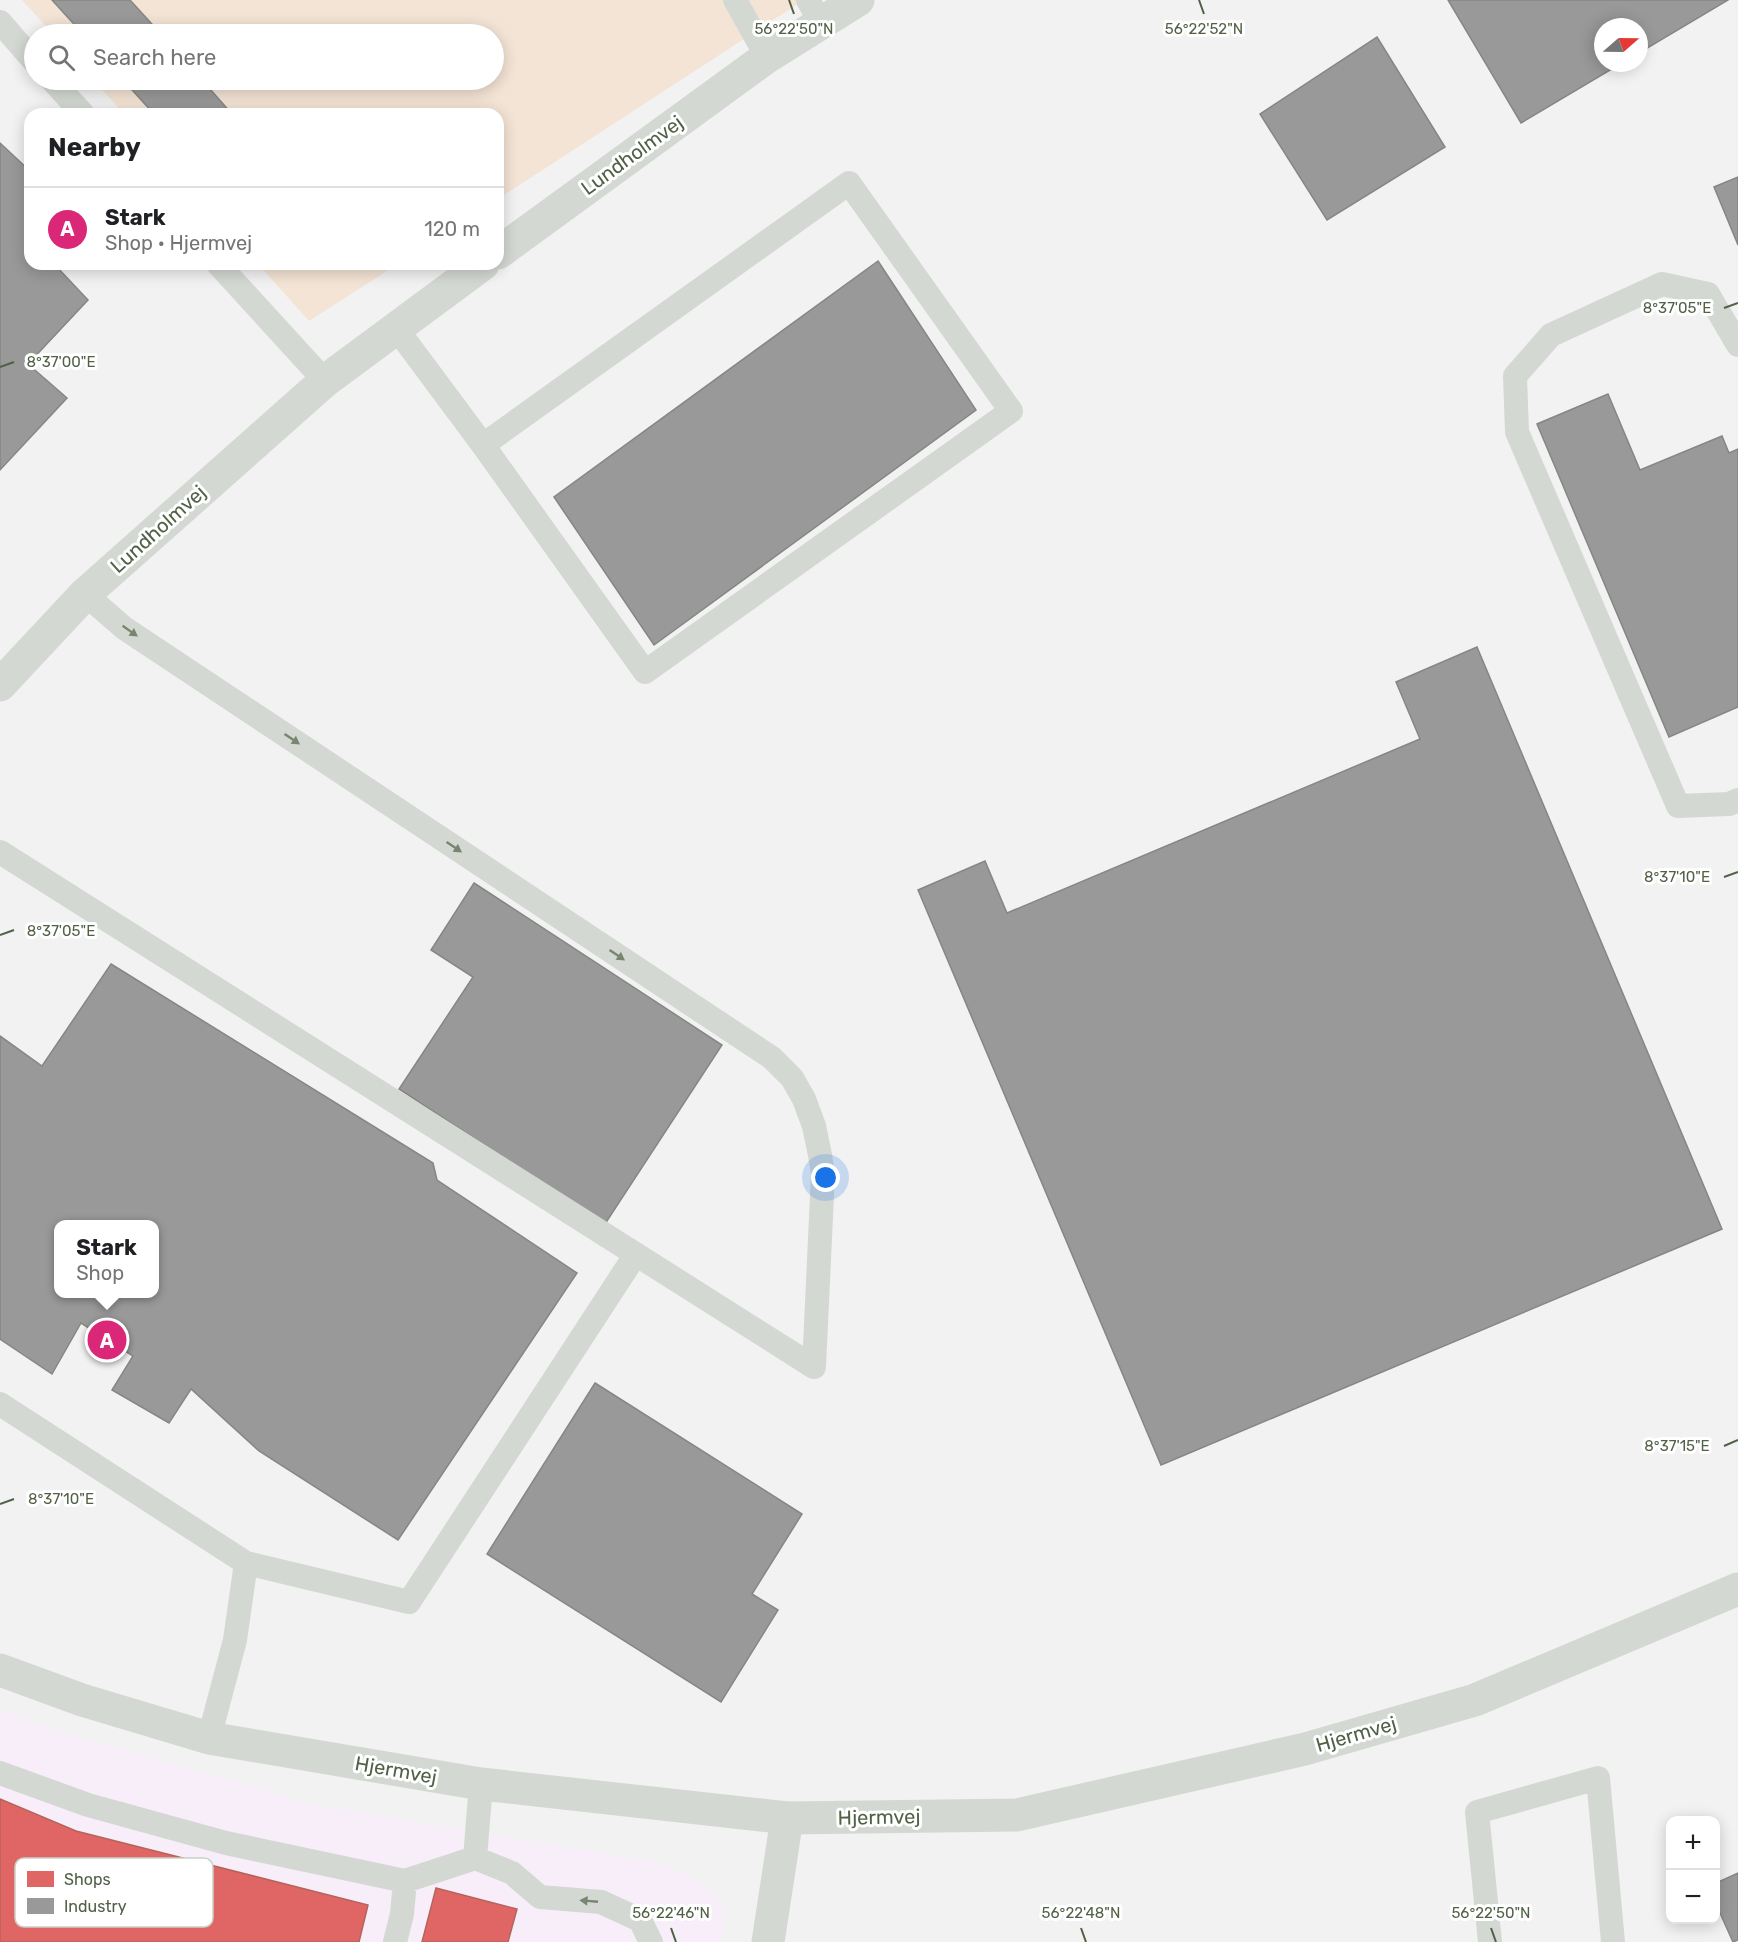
<!DOCTYPE html>
<html lang="en">
<head>
<meta charset="utf-8">
<style>
	:root { --surface:#fff; --page:#f2f2f2; --text:#202124; --muted:#757577; --line:#e0e0e0; --accent:#db2777 }
	body { margin:0; font-family:Rubik,sans-serif; background:var(--page); color:var(--text) }
	.controls { position:absolute; right:18px; bottom:18px; display:grid; overflow:hidden; border-radius:12px; box-shadow:0 3px 15px #0003 }
	.controls button { width:54px; height:54px; display:grid; place-items:center; padding:0; border:0; border-bottom:2px solid var(--line); background:var(--surface); color:var(--text); font:30px sans-serif }
	.compass { position:absolute; left:1594px; top:18px; width:54px; height:54px; border-radius:50%; background:var(--surface); box-shadow:0 3px 15px #0003; rotate:70deg }
	.you { position:absolute; left:826px; top:1178px; width:21px; height:21px; margin:-15px; border:4px solid #fff; border-radius:50%; background:#1a73e8; box-shadow:0 0 0 9px #1a73e833 }
	.badge { display:grid; place-items:center; width:39px; height:39px; border-radius:50%; background:var(--accent); color:#fff; font-size:20px; font-weight:700 }
	.pin { position:absolute; translate:-50% -50%; border:3px solid #fff; box-shadow:0 2px 6px #0006 }
	.popup { position:absolute; left:54px; top:1220px; width:105px; height:78px; box-sizing:border-box; display:grid; place-content:center; border-radius:12px; background:var(--surface); filter:drop-shadow(0 2px 4px #0005); font-size:20px; white-space:nowrap; color:var(--muted) }
	.popup b { font-size:22px; color:var(--text) }
	.popup::after { content:''; position:absolute; left:50%; top:100%; margin-left:-12px; border:12px solid transparent; border-top-color:var(--surface) }
	.list { margin:0; padding:0; list-style:none }
	h2 { display:flex; justify-content:space-between; align-items:center; height:78px; margin:0; padding:0 24px; font-size:26px }
	h2 small { font-size:20px; font-weight:400; color:var(--muted) }
	.list li { display:grid; grid-template-columns:39px 1fr auto; gap:18px; align-items:center; box-sizing:border-box; height:84px; padding:0 24px; border-top:2px solid var(--line) }
	.list b { display:block; font-size:22px; white-space:nowrap }
	.list p { margin:0; font-size:20px; white-space:nowrap; color:var(--muted) }
	.list em { font-size:20px; font-style:normal; color:var(--muted) }
	.icon { flex:none; width:33px; height:33px; fill:none; stroke:currentColor; stroke-width:2; stroke-linecap:round; stroke-linejoin:round }
	.map { position:relative; flex:none; width:1738px; height:1942px; overflow:hidden }
	.search { position:absolute; background:var(--surface); box-shadow:0 3px 15px #0003; left:24px; top:24px; width:480px; height:66px; display:flex; align-items:center; gap:15px; box-sizing:border-box; padding:0 21px; border-radius:33px; color:var(--muted); font-size:22px }
	.panel { position:absolute; background:var(--surface); box-shadow:0 3px 15px #0003; left:24px; top:108px; width:480px; height:162px; border-radius:18px }
	.map>svg:first-child { display:block }
</style>
</head>
<body>
<div class="map">
<svg width="1738" height="1942" viewBox="0 0 1738 1942">
	<rect width="100%" height="100%" fill="#f2f2f3"/>
	<path fill="#f7eef9" d="M0 1708 62 1732 312 1804 661 1863 712 1889 725 1918 723 1942H0Z"/>
	<path fill="#f4e4d5" d="M22 0H804L498 199V114H124L93 80H494V34H53Z
		M258 264H398L309 321Z"/>
	<path fill="#e06666" stroke="#b5645c" stroke-width="1.5" d="M0 1799 76 1831 368 1905 359 1942H0Z
		M436 1888 517 1909 508 1942H422Z"/>
	<path fill="#999" stroke="#838880" stroke-width="1.5" fill-rule="evenodd" d="M52 0H130L161 34H83Z
		M1448 0H1728L1639 53V27H1603V63H1622L1521 123Z
		M1377 37 1445 147 1327 220 1260 114Z
		M123 80H202L232 114H154Z
		M0 143 30 171V264H56L55 265 88 300 28 364 67 398 0 470Z
		M1738 177V245L1714 187Z
		M878 261 976 410 654 645 554 497Z
		M1608 394 1640 470 1722 436 1729 453 1738 449V707L1669 737 1537 424Z
		M1477 647 1722 1229 1161 1465 918 890 985 861 1007 913 1420 739 1396 682Z
		M474 883 722 1045 605 1224 399 1089 473 977 431 950Z
		M111 964 433 1163 437 1180 577 1273 398 1540 259 1451 191 1389 169 1423 112 1390 133 1356 81 1323 52 1374 0 1339V1036L42 1066ZM59 1224H155V1294H59Z
		M595 1383 802 1514 752 1594 778 1610 721 1702 487 1554Z
		M1738 1873V1940L1733 1942 1716 1904V1883Z"/>
	<g fill="none" stroke-linecap="round" stroke-linejoin="round">
		<path stroke="#d4d8d2" stroke-width="24" d="M735 0 767 57
			M808 0 821 23
			M0 22 34 61
			M52 80 83 114
			M849 183 1011 411 645 672 483 445Z
			M218 264 325 381
			M396 328 483 445
			M1738 345 1708 294 1662 284 1551 335 1515 376 1517 432 1678 806 1729 804 1738 800
			M0 852 814 1367 823 1174 820 1155 814 1126 804 1099 792 1078 772 1058 124 628 85 594
			M0 1404 246 1563 409 1602 636 1254
			M209 1738 235 1640 246 1563
			M0 1773 88 1805 226 1843 405 1881 475 1858 512 1873 540 1897 601 1902 640 1920 651 1942
			M475 1858 481 1784
			M395 1942 402 1914 405 1881
			M1490 1942 1477 1812 1598 1778 1613 1942"/>
		<path stroke="#d4d8d2" stroke-width="33" d="M498 253 767 57 858 0
			M0 685 85 594 325 381 483 264
			M768 1942 787 1818"/>
		<path stroke="#d4d8d2" stroke-width="33" d="M0 1670 82 1700 209 1738 481 1784 787 1818 1017 1815 1305 1749 1475 1700 1738 1589"/>
	</g>
	<defs><path id="oneway-solid" d="M-6-.8H1V-3.2L6.5 0L1 3.2V.8H-6Z" transform="scale(1.5)"/></defs>
	<g fill="#788570">
		<use href="#oneway-solid" transform="translate(130 631) rotate(35)"/>
		<use href="#oneway-solid" transform="translate(292 739) rotate(34)"/>
		<use href="#oneway-solid" transform="translate(454 847) rotate(34)"/>
		<use href="#oneway-solid" transform="translate(617 955) rotate(34)"/>
		<use href="#oneway-solid" transform="translate(589 1901) rotate(-175)"/>
	</g>
	<path fill="none" stroke="#516146" stroke-width="2" d="M789 0 794 14M1199 0 1204 14M1724 308 1738 303M0 367 14 362M1724 877 1738 872M0 935 14 930M1724 1446 1738 1440M0 1504 14 1499M671 1928 676 1942M1081 1928 1086 1942M1491 1928 1496 1942"/>
	<g text-anchor="middle" stroke-width="6" stroke-linejoin="round" paint-order="stroke">
		<g font-size="20" fill="#516146" stroke="#fff">
			<text transform="translate(632 155) rotate(-36)" y="7">Lundholmvej</text>
			<text transform="translate(158 529) rotate(-42)" y="7">Lundholmvej</text>
			<text transform="translate(1356 1734) rotate(-16)" y="7">Hjermvej</text>
			<text transform="translate(396 1770) rotate(10)" y="7">Hjermvej</text>
			<text transform="translate(879 1817) rotate(-1)" y="7">Hjermvej</text>
		</g>
	</g>
	<rect x="15" y="1858" width="198" height="69" rx="9" fill="#fff" stroke="#cbd0c8" stroke-width="1.5"/>
	<rect x="27" y="1871" width="27" height="16" fill="#e06666"/>
	<rect x="27" y="1898" width="27" height="16" fill="#999"/>
	<g font-size="16" fill="#516146">
		<text x="64" y="1885">Shops</text>
		<text x="64" y="1912">Industry</text>
	</g>
	<g font-size="15" text-anchor="middle" fill="#516146" stroke="#fff" stroke-width="6" stroke-linejoin="round" paint-order="stroke">
		<text x="1204" y="34">56°22'52"N</text>
		<text x="794" y="34">56°22'50"N</text>
		<text x="1677" y="313">8°37'05"E</text>
		<text x="61" y="367">8°37'00"E</text>
		<text x="1677" y="882">8°37'10"E</text>
		<text x="61" y="936">8°37'05"E</text>
		<text x="1677" y="1451">8°37'15"E</text>
		<text x="61" y="1504">8°37'10"E</text>
		<text x="671" y="1918">56°22'46"N</text>
		<text x="1081" y="1918">56°22'48"N</text>
		<text x="1491" y="1918">56°22'50"N</text>
	</g>
</svg>
<div class="controls">
<button>+</button>
<button>−</button>
</div>
<svg class="compass" viewBox="-18 -18 36 36"><path d="M0-13l5 13h-10z" fill="#e53935"/><path d="M0 13l5-13h-10z" fill="#757577"/></svg>
<div class="you"></div>
<div class="pin badge" style="left:107px;top:1340px">A</div>
<div class="popup"><b>Stark</b>Shop</div>
<div class="search"><svg class="icon" aria-label="search" viewBox="0 0 24 24"><circle cx="10" cy="10" r="6"/><path d="M15 15l6 6"/></svg>Search here</div>
<section class="panel">
<h2>Nearby<small></small></h2>
<ul class="list">
<li><span class="badge">A</span><div><b>Stark</b><p>Shop · Hjermvej</p></div><em>120 m</em></li>
</ul>
</section>
</div>
</body>
</html>
